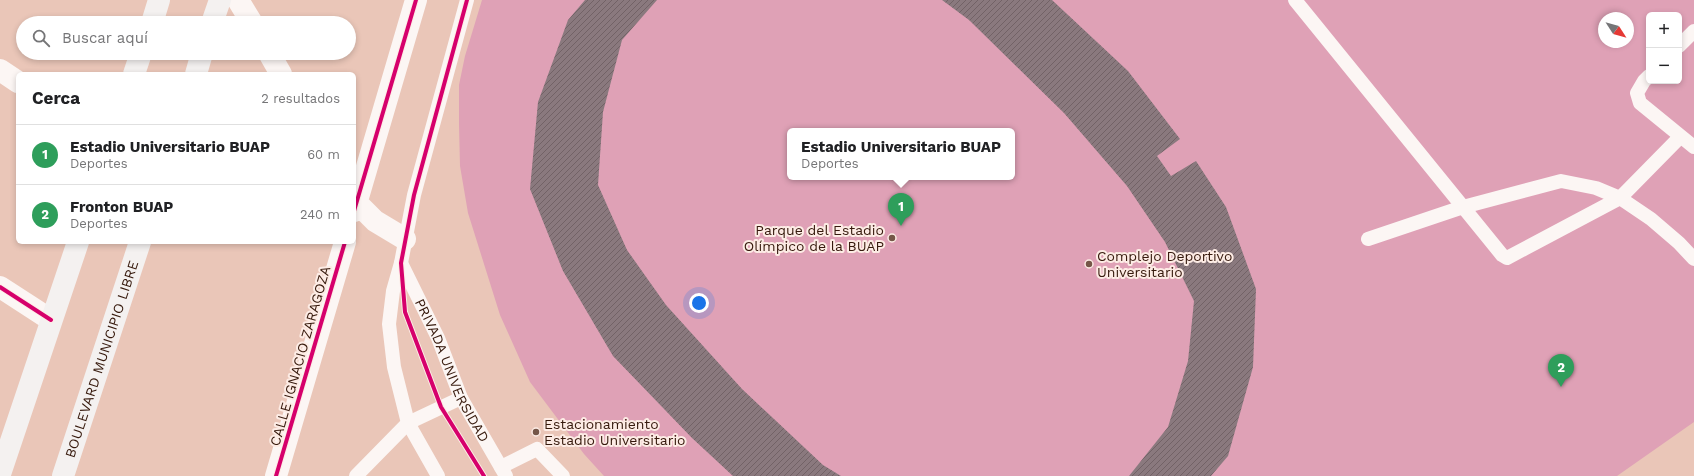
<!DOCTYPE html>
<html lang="es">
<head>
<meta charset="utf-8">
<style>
	:root { --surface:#fff; --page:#f2f2f2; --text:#202124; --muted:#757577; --line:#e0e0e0; --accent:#755648 }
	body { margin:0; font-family:"Work Sans",sans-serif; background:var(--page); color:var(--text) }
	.controls { position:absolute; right:12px; top:12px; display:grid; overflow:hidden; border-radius:6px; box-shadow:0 2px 6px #0003 }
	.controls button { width:36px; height:36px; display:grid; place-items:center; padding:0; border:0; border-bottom:1px solid var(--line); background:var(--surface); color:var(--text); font:20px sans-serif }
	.compass { position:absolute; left:1598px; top:12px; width:36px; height:36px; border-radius:50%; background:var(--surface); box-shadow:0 2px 6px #0003; rotate:126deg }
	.you { position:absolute; left:699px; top:303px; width:14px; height:14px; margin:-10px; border:3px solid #fff; border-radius:50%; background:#1a73e8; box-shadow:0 0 0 6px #1a73e833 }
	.badge { display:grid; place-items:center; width:26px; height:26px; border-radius:50%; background:var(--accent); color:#fff; font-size:13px; font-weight:700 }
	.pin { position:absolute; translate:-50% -33px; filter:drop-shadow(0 1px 2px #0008) }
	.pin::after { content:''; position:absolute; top:21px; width:14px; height:12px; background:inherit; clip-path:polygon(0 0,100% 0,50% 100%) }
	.popup { position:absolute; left:787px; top:128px; width:228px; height:52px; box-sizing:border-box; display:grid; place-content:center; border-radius:6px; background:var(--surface); filter:drop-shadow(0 1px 3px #0005); font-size:13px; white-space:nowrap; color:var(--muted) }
	.popup b { font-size:15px; color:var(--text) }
	.popup::after { content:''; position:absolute; left:50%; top:100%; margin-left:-8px; border:8px solid transparent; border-top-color:var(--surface) }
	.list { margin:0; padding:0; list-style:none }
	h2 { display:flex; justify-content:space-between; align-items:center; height:52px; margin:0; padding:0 16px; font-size:17px }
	h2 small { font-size:13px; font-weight:400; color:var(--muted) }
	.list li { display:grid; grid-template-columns:26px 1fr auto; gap:12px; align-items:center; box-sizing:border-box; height:60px; padding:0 16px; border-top:1px solid var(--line) }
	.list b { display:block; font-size:15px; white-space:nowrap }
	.list p { margin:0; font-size:13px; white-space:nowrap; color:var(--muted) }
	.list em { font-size:13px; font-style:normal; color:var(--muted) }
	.icon { flex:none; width:22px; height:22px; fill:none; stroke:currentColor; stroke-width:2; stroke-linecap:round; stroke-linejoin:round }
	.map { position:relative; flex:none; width:1694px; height:476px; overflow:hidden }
	.search { position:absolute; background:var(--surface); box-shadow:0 2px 6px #0003; left:16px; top:16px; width:340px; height:44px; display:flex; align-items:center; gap:10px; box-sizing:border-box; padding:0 14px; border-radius:22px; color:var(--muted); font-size:15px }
	.panel { position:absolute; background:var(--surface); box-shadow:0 2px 6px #0003; left:16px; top:72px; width:340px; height:172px; border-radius:6px }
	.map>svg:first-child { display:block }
</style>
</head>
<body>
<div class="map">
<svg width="1694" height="476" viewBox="0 0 1694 476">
	<defs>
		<pattern id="building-hatch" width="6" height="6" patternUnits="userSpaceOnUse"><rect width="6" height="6" fill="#8a797e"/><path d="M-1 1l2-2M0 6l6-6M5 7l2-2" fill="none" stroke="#726266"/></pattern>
	</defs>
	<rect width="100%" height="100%" fill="#eac6b8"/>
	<path fill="#dfa1b6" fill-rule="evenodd" d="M482 0H1694V422L1617 476H604L584 454 530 382 500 315 468 213 460 166 459 124V85L465 56ZM1649 15H1679V81H1649ZM1604 18H1628V42H1604ZM790 131H1012V177H790Z"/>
	<path fill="url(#building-hatch)" d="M585 0H657L622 40 603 112 598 185 627 250 666 305 742 389 823 465 841 476H733L692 438 613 356 563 271 530 189 538 102 568 20Z
		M942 0H1052L1128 71 1180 139 1157 156 1171 176 1196 161 1226 207 1256 289 1253 367 1228 456 1211 476H1129L1168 427 1188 361 1194 301 1165 242 1127 186 1064 113 969 20Z"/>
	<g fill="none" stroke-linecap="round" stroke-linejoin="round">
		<g stroke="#fcf6f4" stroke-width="14">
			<path d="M1295 0 1502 255 1507 258 1620 198 1680 137"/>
			<path d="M1679 46 1694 31"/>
			<path d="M1649 76 1644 81 1637 93 1640 103 1694 147"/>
			<path d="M1368 239 1463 207 1561 181 1596 188 1620 198 1651 219 1679 243 1694 259"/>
			<path id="s1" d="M401 263 438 338 461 398 506 476"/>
			<path d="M501 467 537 449 563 476"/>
			<path d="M356 476 408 423 461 398"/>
			<path d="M438 476 408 423 394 367 389 324 393 291 401 263 414 195 467 0"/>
		</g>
		<path stroke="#fcf6f4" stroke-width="22" d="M238 0 252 23
			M269 53 281 74
			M0 70 18 82
			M354 200 375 221 405 239
			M354 211 416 0
			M0 287 51 320
			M276 476 345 242"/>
		<g stroke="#f4f1f0" stroke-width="22">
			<path d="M152 23 159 0"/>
			<path d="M212 23 220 0"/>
			<path d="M134 74 141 53"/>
			<path d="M196 74 202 53"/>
			<path d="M0 474 78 242"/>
			<path id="s2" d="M63 476 140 242"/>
		</g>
		<defs>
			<path id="cycleway" d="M467 0 414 195 401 263 405 312 441 407 484 476
				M354 211 416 0
				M0 287 51 320
				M276 476 345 242"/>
		</defs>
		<use href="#cycleway" stroke="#fdece5" stroke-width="6"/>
		<use href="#cycleway" stroke="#d6006c" stroke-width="4"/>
	</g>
	<g fill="#755648" stroke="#fdece5" stroke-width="1.5">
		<circle cx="892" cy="238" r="4"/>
		<circle cx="1089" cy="264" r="4"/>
		<circle cx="536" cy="432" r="4"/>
	</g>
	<g text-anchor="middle" stroke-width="4" stroke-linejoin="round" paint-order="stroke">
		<g font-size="14" fill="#36190c" stroke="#fdece5" text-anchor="start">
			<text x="884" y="235" text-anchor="end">Parque del Estadio<tspan x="884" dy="16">Olímpico de la BUAP</tspan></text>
			<text x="1097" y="261">Complejo Deportivo<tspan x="1097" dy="16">Universitario</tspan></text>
			<text x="544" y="429">Estacionamiento<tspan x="544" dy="16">Estadio Universitario</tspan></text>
		</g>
		<g font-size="14" fill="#36190c" stroke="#fdece5">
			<text transform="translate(300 356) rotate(-74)" y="5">CALLE IGNACIO ZARAGOZA</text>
			<text dy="5" stroke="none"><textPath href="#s2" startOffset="123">BOULEVARD MUNICIPIO LIBRE</textPath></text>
			<text dy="5" stroke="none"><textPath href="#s1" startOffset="119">PRIVADA UNIVERSIDAD</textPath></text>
		</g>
	</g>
</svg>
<div class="controls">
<button>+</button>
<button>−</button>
</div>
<svg class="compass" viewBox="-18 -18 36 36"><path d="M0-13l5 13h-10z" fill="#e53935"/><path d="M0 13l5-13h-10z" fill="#757577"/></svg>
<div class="you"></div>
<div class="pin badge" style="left:901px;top:226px;background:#2e9e5b">1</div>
<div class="popup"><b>Estadio Universitario BUAP</b>Deportes</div>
<div class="pin badge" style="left:1561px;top:387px;background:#2e9e5b">2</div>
<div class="search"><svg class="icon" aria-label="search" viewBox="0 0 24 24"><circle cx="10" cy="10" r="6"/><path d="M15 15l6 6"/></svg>Buscar aquí</div>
<section class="panel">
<h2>Cerca<small>2 resultados</small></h2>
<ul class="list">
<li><span class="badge" style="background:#2e9e5b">1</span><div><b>Estadio Universitario BUAP</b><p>Deportes</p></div><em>60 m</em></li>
<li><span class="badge" style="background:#2e9e5b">2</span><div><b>Fronton BUAP</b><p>Deportes</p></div><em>240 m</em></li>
</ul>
</section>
</div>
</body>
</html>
